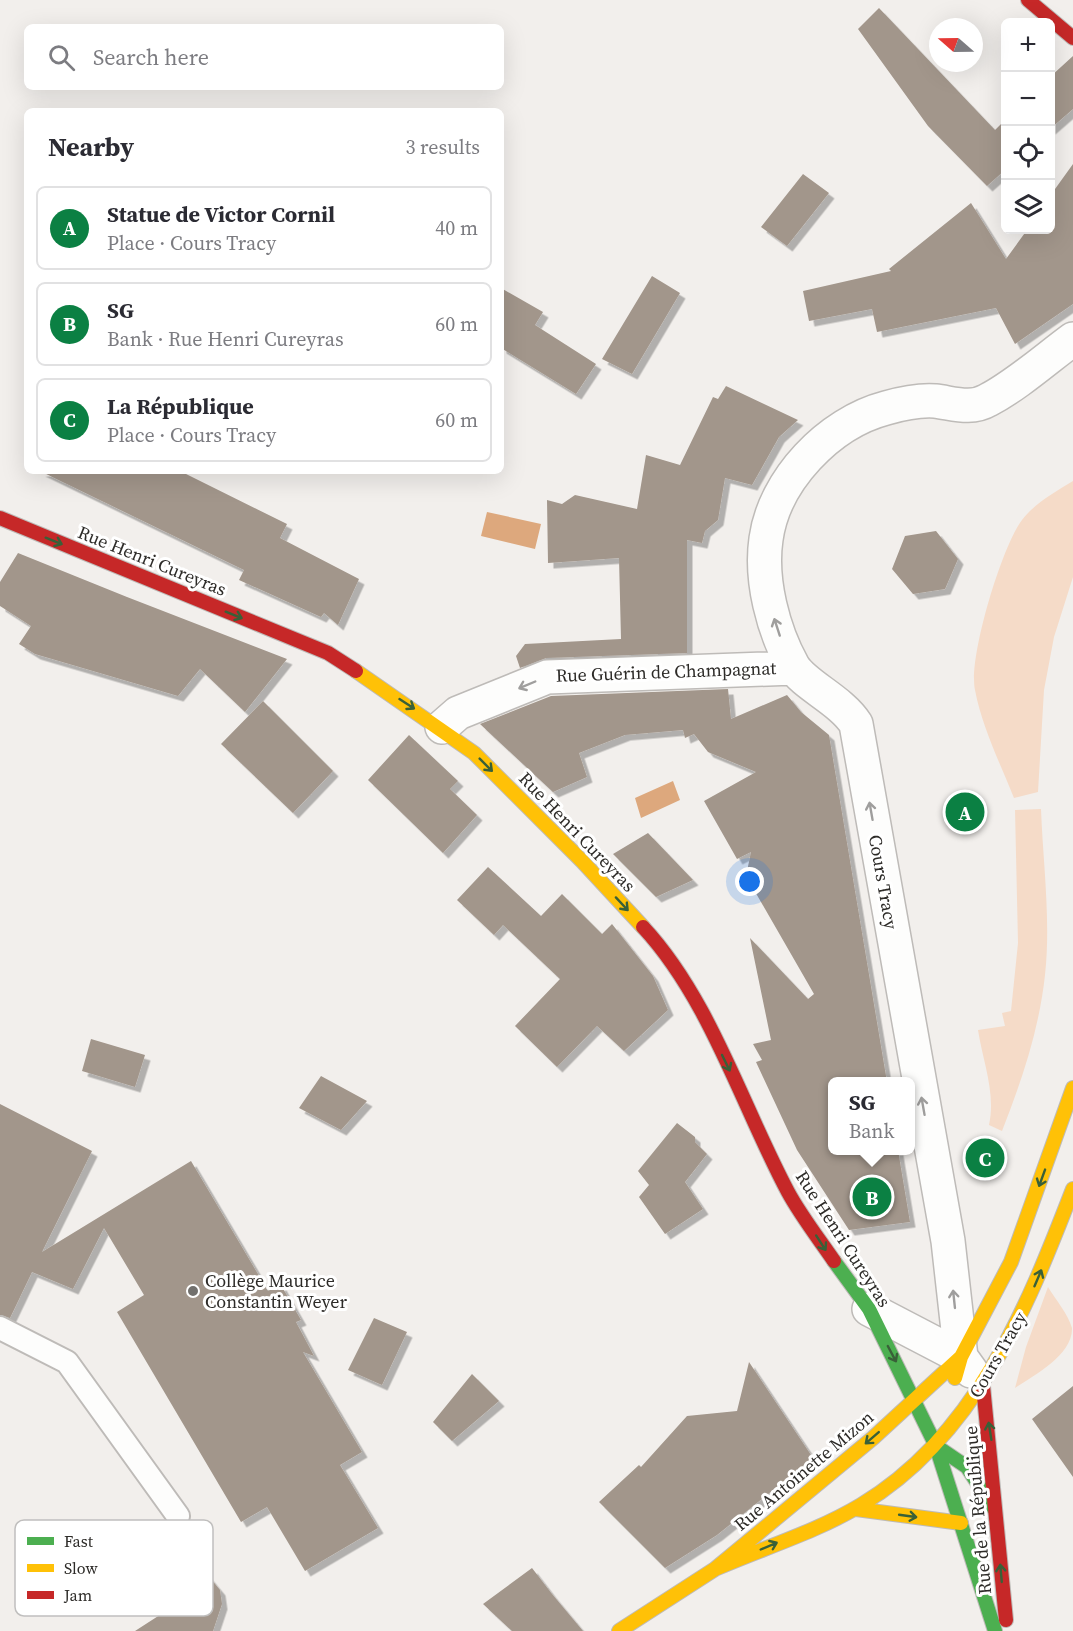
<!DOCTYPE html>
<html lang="en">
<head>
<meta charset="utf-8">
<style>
	:root { --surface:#fff; --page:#f2f2f3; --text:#2b2b33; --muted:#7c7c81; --line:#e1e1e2; --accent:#0b8043 }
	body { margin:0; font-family:"Source Serif 4",serif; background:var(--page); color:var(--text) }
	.controls { position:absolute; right:18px; top:18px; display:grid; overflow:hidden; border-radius:9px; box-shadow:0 6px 24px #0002 }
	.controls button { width:54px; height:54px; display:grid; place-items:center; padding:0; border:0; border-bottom:2px solid var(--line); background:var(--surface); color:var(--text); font:30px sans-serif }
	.compass { position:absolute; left:929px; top:18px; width:54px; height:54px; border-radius:50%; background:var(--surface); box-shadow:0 6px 24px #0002; rotate:290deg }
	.you { position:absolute; left:750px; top:882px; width:21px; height:21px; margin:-15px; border:4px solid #fff; border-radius:50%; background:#1a73e8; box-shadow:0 0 0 9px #1a73e833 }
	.badge { display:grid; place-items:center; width:39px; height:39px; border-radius:50%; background:var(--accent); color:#fff; font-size:20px; font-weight:700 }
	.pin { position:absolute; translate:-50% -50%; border:3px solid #fff; box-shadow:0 2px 6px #0006 }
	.popup { position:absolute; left:828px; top:1077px; width:87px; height:78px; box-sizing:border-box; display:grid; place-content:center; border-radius:9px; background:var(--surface); filter:drop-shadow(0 2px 4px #0005); font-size:20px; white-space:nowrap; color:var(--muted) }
	.popup b { font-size:22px; color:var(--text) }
	.popup::after { content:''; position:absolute; left:50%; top:100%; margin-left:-12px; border:12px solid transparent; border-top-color:var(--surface) }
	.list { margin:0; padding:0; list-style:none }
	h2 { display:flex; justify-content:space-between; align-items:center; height:78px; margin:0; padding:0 24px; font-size:26px }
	h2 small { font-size:20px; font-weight:400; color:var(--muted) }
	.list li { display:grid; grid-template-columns:39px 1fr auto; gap:18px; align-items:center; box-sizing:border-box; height:84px; margin:0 12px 12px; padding:0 12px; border:2px solid var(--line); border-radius:9px }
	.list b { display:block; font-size:22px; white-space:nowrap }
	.list p { margin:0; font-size:20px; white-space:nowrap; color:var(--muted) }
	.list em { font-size:20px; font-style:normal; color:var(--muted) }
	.icon { flex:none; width:33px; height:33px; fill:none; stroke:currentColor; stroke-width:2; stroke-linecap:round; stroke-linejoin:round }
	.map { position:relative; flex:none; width:1073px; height:1631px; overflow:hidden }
	.search { position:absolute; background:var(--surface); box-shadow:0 6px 24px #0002; left:24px; top:24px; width:480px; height:66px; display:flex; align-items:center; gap:15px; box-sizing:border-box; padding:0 21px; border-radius:9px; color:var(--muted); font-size:22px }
	.panel { position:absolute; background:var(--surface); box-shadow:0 6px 24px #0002; left:24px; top:108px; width:480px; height:366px; border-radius:9px }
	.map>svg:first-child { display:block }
</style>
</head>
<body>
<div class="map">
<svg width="1073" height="1631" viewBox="0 0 1073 1631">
	<defs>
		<filter id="shadow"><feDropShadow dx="5.5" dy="5.5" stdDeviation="0" flood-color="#0004"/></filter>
	</defs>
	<rect width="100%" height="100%" fill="#f2efec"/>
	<path fill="#f5dbc8" d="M1073 481V577L1054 637 1044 690 1038 792 1014 798C1000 763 982 727 975 690 968 658 1002 546 1022 520 1035 503 1055 492 1073 481Z
		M1041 809C1043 863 1051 921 1045 975 1039 1030 1022 1080 1002 1131L989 1125C996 1093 983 1062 978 1030L1005 1026 1002 1013 1011 1011 1018 943 1015 810Z
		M1048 1287C1056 1300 1068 1314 1072 1328 1073 1355 1033 1376 1015 1388L1026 1347Z"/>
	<path fill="#dda87d" d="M487 512 541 524 535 549 481 536Z
		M673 781 680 800 641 818 635 798Z"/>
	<path fill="#a2968b" filter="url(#shadow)" d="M879 8 995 130 1005 120V170L987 186 928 126 858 29Z
		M1073 56V109L1050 129V77Z
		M1073 164V304L1015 344 996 308 877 332 872 309 809 321 803 291 891 271 889 269 971 203 1006 259 1027 230H1050V196Z
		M803 174 829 193 787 246 761 227Z
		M652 276 680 293 632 374 602 359Z
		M501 288 543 312 535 325 596 364 576 394 501 348Z
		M726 386 798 420 779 437 752 485 725 478 718 520 705 531 702 543 687 540V653L546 658 520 668 516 656 525 644 621 639 619 558 548 563 547 500 562 504 575 495 637 509 646 455 680 465 713 397 718 399Z
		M40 471H180L287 524 280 538 359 579 338 625 324 613 321 617 239 580 244 570Z
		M936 531 958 559 945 589 913 594 892 569 905 536Z
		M18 553 127 597 287 659 245 712 200 669 178 696 35 654 19 644 31 626 0 606V582Z
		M728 689 731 719 787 695 801 712 829 735 887 1082H833V1150H898L910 1222 849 1230 797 1150 756 1062 762 1060 753 1044 771 1040 750 938 808 999 814 994 746 876 751 852 737 859 704 801 756 772 708 752 694 734 685 738 683 730 625 735 579 753 587 777 553 792 480 724 551 696Z
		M263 701 333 771 293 813 221 744Z
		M409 735 458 781 450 789 477 815 443 853 368 780Z
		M648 833 693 880 656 897 613 854Z
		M488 867 541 916 562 894 602 934 612 924 653 976 668 1010 624 1051 597 1026 557 1067 515 1026 560 979 503 925 494 935 457 900Z
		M91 1039 145 1055 135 1087 82 1071Z
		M321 1076 367 1101 341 1130 299 1108Z
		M0 1104 92 1151 42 1252 191 1161 268 1291 281 1285 301 1320 296 1322 314 1356 303 1352 362 1452 340 1465 378 1528 305 1571 267 1507 241 1522 117 1312 144 1295 104 1228 73 1289 32 1272 10 1318 0 1315Z
		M677 1123 695 1137V1142L707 1154 685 1182 703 1209 665 1234 639 1197 649 1185 638 1171Z
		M374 1318 407 1332 382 1385 348 1370Z
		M749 1362 813 1458 717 1535 665 1568 599 1502 639 1465 641 1467 687 1416 737 1411Z
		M472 1374 499 1401 452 1441 433 1422Z
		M1073 1386V1477L1032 1419Z
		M532 1568 552 1594 583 1631H512L483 1604Z
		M176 1573 193 1587 206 1573 220 1590 222 1604 213 1631H135L166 1611 153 1589Z"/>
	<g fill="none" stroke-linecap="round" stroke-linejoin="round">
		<defs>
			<path id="lane" d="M0 1328 67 1362 178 1516"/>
			<path id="street" d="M442 727 458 713 547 677 794 668
				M869 1309 961 1357 971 1371
				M961 1357 948 1241 856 724C841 700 804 685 793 666 773 630 760 580 766 539 774 480 829 423 886 408 900 404 921 400 935 401 953 403 971 410 988 400 1017 385 1047 358 1073 339"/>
			<path id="fast" d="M834 1261 869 1309 936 1446 995 1631
				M936 1446 967 1467 995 1510"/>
			<path id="slow" d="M356 671 474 753 582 861 643 927
				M955 1378 961 1357 1011 1262 1073 1088
				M856 1509 961 1523
				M715 1569C763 1548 816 1532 861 1505 976 1436 1027 1308 1073 1189
				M619 1631 715 1569 873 1438 961 1357"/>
			<path id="jam" d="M1028 0 1073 38
				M0 518 328 653 356 671
				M643 927C710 999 742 1106 788 1192 801 1216 819 1239 834 1261
				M983 1386 1006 1620"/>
		</defs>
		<use href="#lane" stroke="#bebbb8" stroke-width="26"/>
		<use href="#street" stroke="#bebbb8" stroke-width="36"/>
		<use href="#fast" stroke="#bebbb8" stroke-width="16"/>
		<use href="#slow" stroke="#bebbb8" stroke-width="16"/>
		<use href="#jam" stroke="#bebbb8" stroke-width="16"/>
		<use href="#lane" stroke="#fdfdfc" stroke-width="22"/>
		<use href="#street" stroke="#fdfdfc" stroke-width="33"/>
		<use href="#fast" stroke="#4caf50" stroke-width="14"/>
		<use href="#slow" stroke="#ffc107" stroke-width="14"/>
		<use href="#jam" stroke="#c62828" stroke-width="14"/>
	</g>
	<defs><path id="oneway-shaft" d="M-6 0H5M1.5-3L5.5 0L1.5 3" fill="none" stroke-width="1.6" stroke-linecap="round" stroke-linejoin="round" transform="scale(1.5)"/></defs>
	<g stroke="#396038">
		<use href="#oneway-shaft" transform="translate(54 541) rotate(22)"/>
		<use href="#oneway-shaft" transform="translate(234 615) rotate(22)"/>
		<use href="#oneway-shaft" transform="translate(407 704) rotate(33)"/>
		<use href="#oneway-shaft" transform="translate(486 765) rotate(45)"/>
		<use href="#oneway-shaft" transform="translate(622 904) rotate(47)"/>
		<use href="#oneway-shaft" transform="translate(726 1063) rotate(64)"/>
		<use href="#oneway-shaft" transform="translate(1042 1178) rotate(110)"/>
		<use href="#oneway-shaft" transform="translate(821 1243) rotate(57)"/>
		<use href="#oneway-shaft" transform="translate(1038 1278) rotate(-67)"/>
		<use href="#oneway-shaft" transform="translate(892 1354) rotate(62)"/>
		<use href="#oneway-shaft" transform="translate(990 1431) rotate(-99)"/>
		<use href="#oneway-shaft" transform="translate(872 1438) rotate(139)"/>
		<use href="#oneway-shaft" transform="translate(908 1516) rotate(8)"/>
		<use href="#oneway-shaft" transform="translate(769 1546) rotate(-23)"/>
		<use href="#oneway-shaft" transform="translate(1001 1573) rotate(-95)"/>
	</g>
	<g stroke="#9f9e9d">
		<use href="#oneway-shaft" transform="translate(777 627) rotate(-108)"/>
		<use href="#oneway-shaft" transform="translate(527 685) rotate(157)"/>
		<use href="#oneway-shaft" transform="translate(871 811) rotate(-100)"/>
		<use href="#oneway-shaft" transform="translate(923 1106) rotate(-100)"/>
		<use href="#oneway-shaft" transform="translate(954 1299) rotate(-96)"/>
	</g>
	<circle fill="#72706d" stroke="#fff" stroke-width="2" cx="193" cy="1291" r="6"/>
	<g text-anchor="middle" stroke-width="6" stroke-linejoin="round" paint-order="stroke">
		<g font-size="18" fill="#2d2b28" stroke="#fff">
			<text transform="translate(152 561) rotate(22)" y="6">Rue Henri Cureyras</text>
			<text transform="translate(666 672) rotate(-2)" y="6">Rue Guérin de Champagnat</text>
			<text transform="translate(577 832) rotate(46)" y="6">Rue Henri Cureyras</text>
			<text transform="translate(883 882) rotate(80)" y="6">Cours Tracy</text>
			<text transform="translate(843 1239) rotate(57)" y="6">Rue Henri Cureyras</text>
			<text transform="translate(998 1355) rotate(-60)" y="6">Cours Tracy</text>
			<text transform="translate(804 1471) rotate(-40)" y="6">Rue Antoinette Mizon</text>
			<text transform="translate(978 1510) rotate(-95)" y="6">Rue de la République</text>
		</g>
		<g font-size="18" fill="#2d2b28" stroke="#fff" text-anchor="start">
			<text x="205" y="1287">Collège Maurice<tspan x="205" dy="21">Constantin Weyer</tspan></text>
		</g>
	</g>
	<rect x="15" y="1520" width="198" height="96" rx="9" fill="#fff" stroke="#c0bfbe" stroke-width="1.5"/>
	<rect x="27" y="1537" width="27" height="8" fill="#4caf50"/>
	<rect x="27" y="1564" width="27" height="8" fill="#ffc107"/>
	<rect x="27" y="1591" width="27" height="8" fill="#c62828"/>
	<g font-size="16" fill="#2d2b28">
		<text x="64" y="1547">Fast</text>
		<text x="64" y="1574">Slow</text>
		<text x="64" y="1601">Jam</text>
	</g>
</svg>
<div class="controls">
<button>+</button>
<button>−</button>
<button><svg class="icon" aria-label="locate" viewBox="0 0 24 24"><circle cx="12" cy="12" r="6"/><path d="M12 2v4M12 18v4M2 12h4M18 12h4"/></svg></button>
<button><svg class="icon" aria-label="layers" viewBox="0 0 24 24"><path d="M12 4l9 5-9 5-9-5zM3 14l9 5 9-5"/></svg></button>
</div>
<svg class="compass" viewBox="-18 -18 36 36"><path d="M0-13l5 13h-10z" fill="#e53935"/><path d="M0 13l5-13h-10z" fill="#7c7c81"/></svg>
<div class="you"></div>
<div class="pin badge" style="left:965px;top:812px">A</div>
<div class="pin badge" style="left:872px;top:1197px">B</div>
<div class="popup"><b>SG</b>Bank</div>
<div class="pin badge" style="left:985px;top:1158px">C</div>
<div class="search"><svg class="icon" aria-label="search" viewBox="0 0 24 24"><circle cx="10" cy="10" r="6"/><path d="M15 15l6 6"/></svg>Search here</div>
<section class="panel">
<h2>Nearby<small>3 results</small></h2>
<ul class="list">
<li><span class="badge">A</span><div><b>Statue de Victor Cornil</b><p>Place · Cours Tracy</p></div><em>40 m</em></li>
<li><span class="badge">B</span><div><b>SG</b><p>Bank · Rue Henri Cureyras</p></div><em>60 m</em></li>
<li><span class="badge">C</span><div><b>La République</b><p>Place · Cours Tracy</p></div><em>60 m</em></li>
</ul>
</section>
</div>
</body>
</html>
